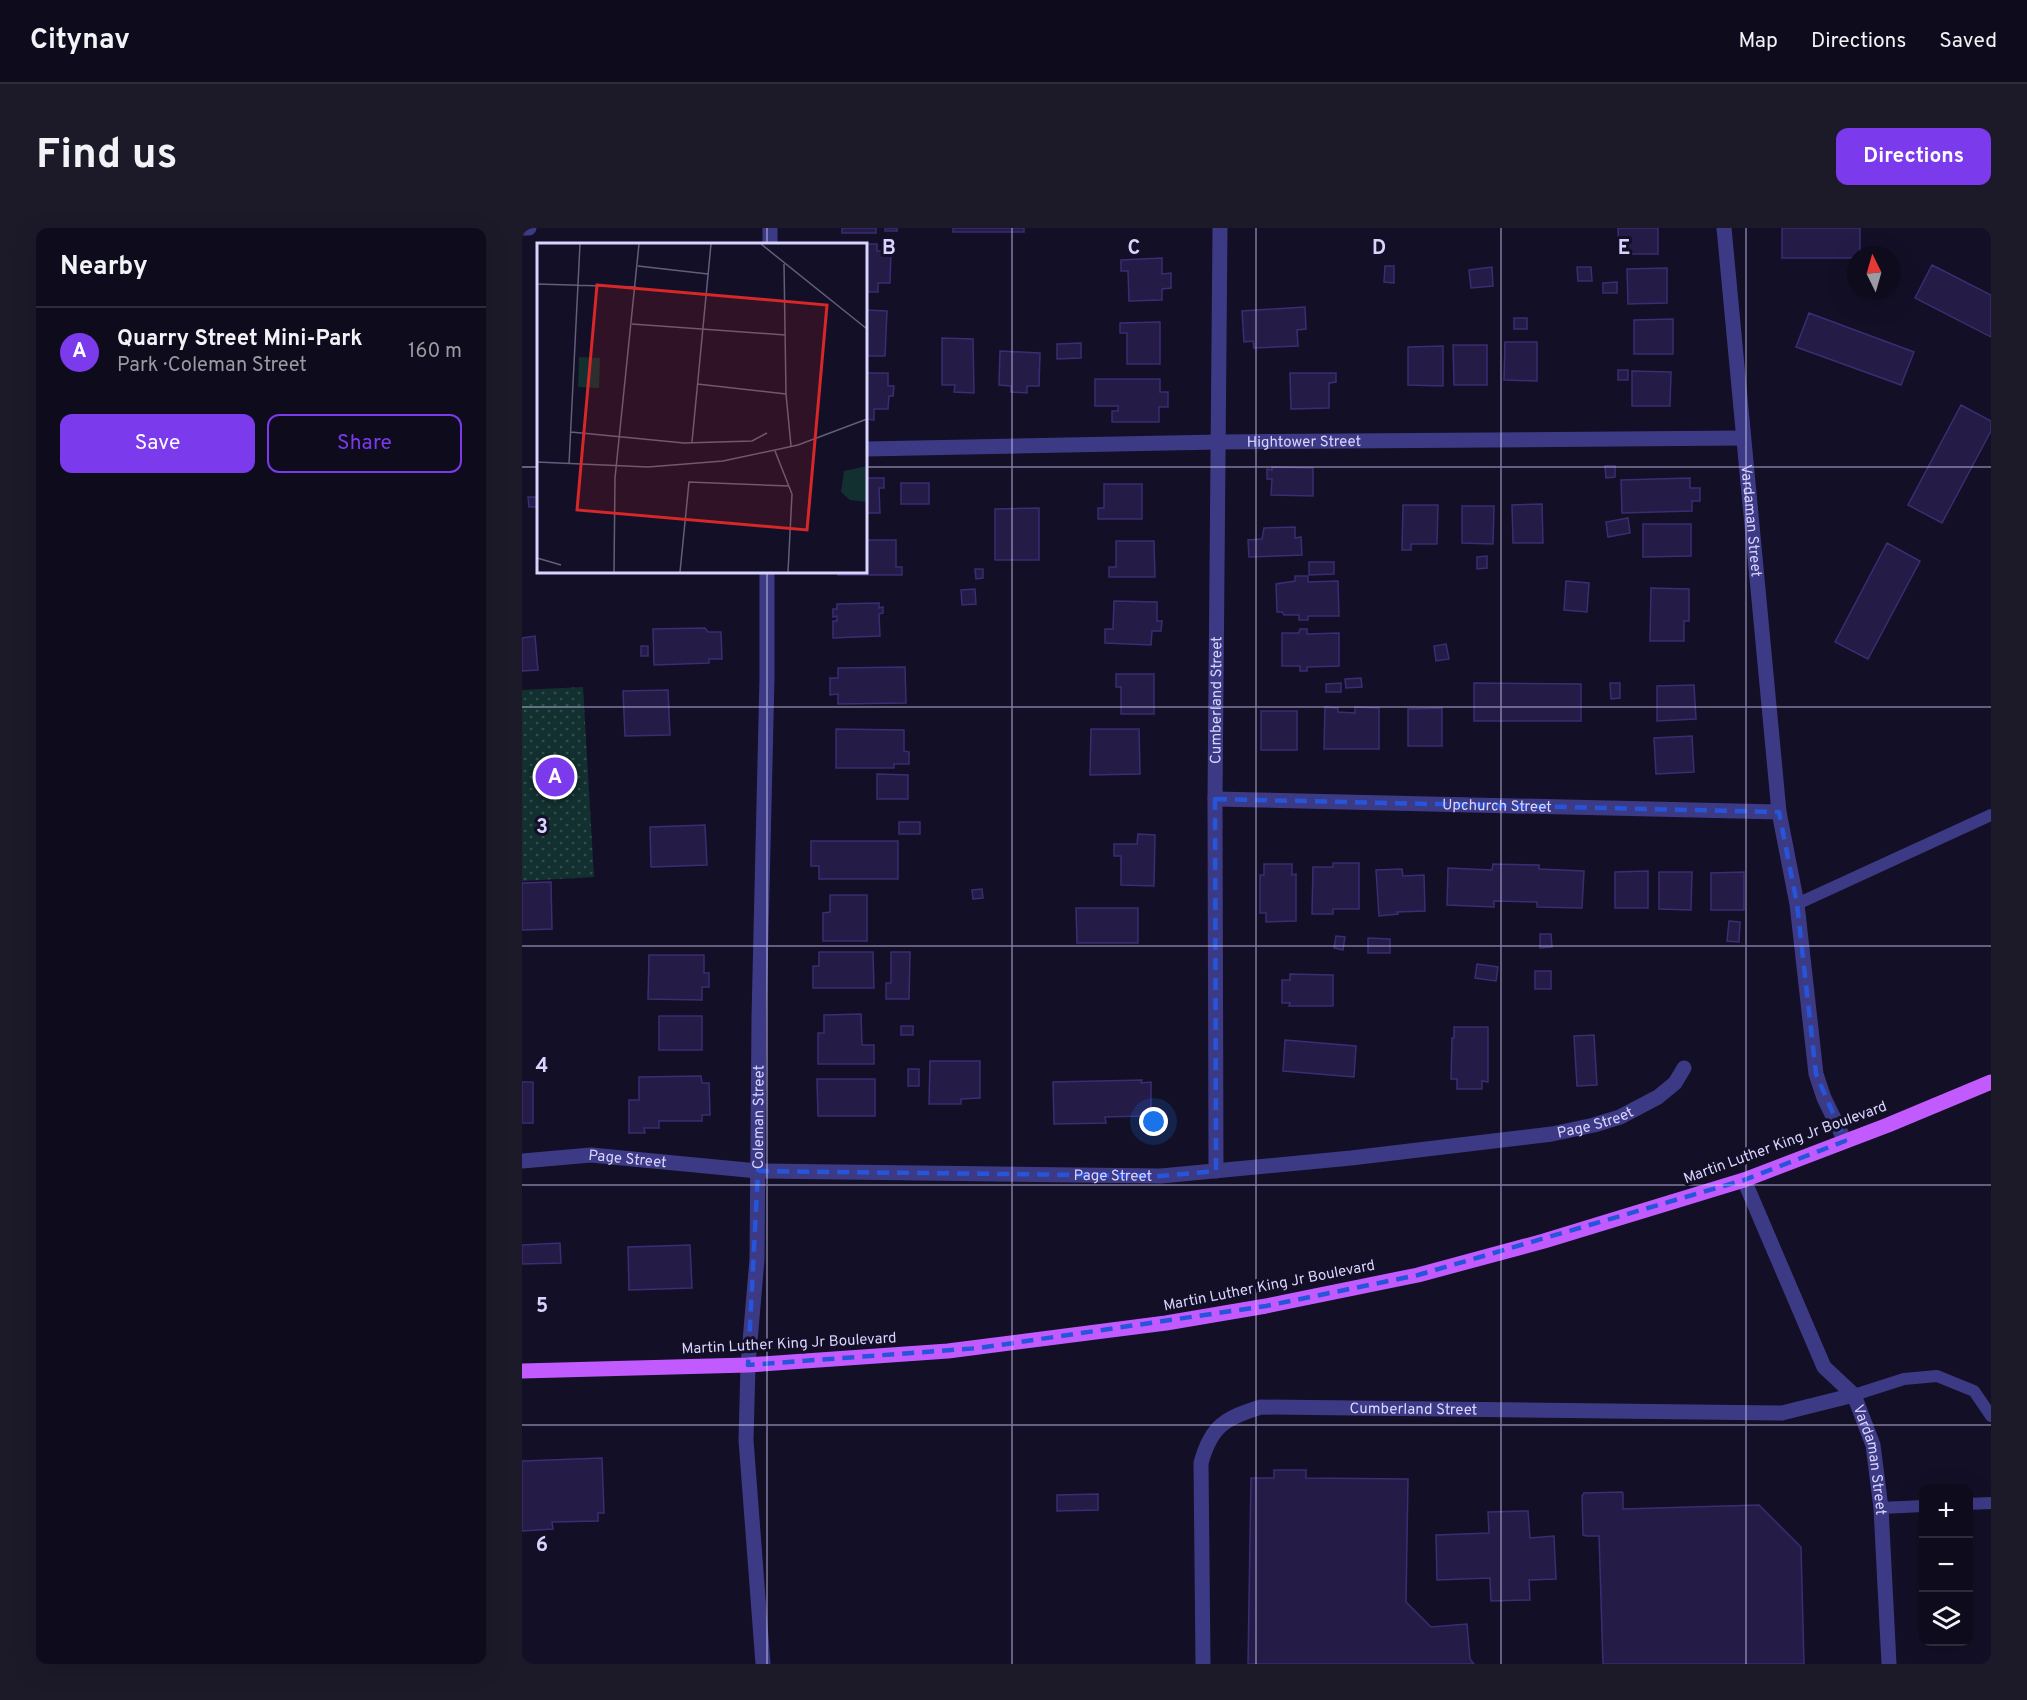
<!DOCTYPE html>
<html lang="en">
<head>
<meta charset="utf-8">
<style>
	:root { --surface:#0e0b1c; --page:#1c1929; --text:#f1f3f6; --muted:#9b9ba3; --line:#2e2b3b; --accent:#7c3aed }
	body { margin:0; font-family:Overpass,sans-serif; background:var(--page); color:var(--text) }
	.controls { position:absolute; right:18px; bottom:18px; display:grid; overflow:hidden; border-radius:12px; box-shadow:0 6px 24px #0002 }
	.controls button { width:54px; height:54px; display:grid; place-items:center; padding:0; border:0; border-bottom:2px solid var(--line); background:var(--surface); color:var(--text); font:30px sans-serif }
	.compass { position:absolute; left:1325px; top:18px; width:54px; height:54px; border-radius:50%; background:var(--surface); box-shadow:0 6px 24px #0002; rotate:355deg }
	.you { position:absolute; left:632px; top:894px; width:21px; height:21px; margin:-15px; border:4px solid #fff; border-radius:50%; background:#1a73e8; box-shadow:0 0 0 9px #1a73e833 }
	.badge { display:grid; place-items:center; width:39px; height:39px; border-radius:50%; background:var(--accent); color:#fff; font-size:20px; font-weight:700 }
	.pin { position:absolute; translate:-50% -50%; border:3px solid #fff; box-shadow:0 2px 6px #0006 }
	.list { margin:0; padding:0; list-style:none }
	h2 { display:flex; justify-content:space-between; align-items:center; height:78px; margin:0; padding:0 24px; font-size:26px }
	h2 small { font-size:20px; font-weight:400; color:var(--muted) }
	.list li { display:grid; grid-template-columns:39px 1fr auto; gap:18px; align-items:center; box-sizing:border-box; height:90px; padding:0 24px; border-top:2px solid var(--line) }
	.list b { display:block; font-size:22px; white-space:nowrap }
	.list p { margin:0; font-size:20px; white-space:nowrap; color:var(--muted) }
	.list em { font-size:20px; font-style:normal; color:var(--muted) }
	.actions { display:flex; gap:12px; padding:18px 24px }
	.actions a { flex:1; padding:14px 0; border:2px solid var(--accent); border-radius:12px; text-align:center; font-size:21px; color:var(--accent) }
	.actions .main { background:var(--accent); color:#fff }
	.icon { flex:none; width:33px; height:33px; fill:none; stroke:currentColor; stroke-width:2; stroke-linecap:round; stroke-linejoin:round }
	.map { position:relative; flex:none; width:1469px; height:1436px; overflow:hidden; border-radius:12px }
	header { display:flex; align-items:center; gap:36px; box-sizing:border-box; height:84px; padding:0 30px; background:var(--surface); border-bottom:2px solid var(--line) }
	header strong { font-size:28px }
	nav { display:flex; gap:33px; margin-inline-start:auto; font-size:21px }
	.intro { display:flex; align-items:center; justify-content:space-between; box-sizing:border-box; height:144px; padding:0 36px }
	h1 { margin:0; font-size:42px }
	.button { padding:15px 27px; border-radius:12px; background:var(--accent); color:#fff; font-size:21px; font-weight:700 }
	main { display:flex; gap:36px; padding:0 36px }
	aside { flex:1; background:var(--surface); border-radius:12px; box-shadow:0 6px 24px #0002 }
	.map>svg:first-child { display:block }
</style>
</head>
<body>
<header>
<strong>Citynav</strong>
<nav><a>Map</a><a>Directions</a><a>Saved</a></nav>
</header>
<div class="intro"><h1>Find us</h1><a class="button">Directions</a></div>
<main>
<aside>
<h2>Nearby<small></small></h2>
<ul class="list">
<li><span class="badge">A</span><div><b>Quarry Street Mini-Park</b><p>Park · Coleman Street</p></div><em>160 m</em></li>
</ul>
<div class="actions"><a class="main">Save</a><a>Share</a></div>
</aside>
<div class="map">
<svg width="1469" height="1436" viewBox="0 0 1469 1436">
	<defs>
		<pattern id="park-dots" width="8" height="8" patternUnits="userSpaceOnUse" patternTransform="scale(1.5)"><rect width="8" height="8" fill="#12302f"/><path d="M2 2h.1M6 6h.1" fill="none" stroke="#344d4e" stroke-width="1.8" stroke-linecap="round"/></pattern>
	</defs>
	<rect width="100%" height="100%" fill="#130f26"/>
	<path fill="url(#park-dots)" d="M61 459 72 649 0 653V462Z"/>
	<path fill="#241b47" stroke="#3b2d73" stroke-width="1.5" d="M320 0H354V5H320Z
		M363 0H375V3H363Z
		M431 0H502V4H431Z
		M1096 0H1136V26H1097Z
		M1260 0H1338V27H1334V30H1260Z
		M319 16H355V23H369L368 55H356V64H344V16Z
		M640 30V46L649 45V60L640 61V72L607 73 606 43H599V32Z
		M1410 37 1469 67V109L1393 70Z
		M863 38H872V55L862 54Z
		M970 39 971 58 949 60 947 42Z
		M1055 39H1069L1070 53H1056Z
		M1145 40V75L1106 76 1105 41Z
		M1095 54V65H1081V55Z
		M783 79 784 101 775 102 776 118 732 120 731 113 722 114 720 83Z
		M344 82 365 83 363 128H344Z
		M1287 85 1392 124 1379 157 1274 119Z
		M992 90H1005V101H992Z
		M1151 91V126H1112V92Z
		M638 94V136H605V105H598V95Z
		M420 110 451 111 452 165 432 164 433 157H420Z
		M983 114H1015V153L982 152Z
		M559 115V130L535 131V116Z
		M931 117H965V157H932Z
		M921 118V158L886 157V119Z
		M478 123 518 125 517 158H505V165L489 164V158L477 157Z
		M1096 142H1106V152H1096Z
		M1110 143 1149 144 1148 178H1110Z
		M344 145H366V158H372L371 168H367L366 181H352V192L344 191Z
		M768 145H814V154L807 155V180L769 181Z
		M573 151H638V164H646V179H637V194H590V183H596V178H573Z
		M1439 177 1469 193V203L1420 295 1386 277Z
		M1083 238H1093V249L1084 250Z
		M750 239 791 240V268L749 267 750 251H745V241L750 242Z
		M344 250H362V260H357L358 285H344Z
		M1168 250V260H1178V273H1170V283L1100 285 1099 252Z
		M379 255H407V276H379Z
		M582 256H620V291H576V280H582Z
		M6 269H16V279H7Z
		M1020 276 1021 315H991L990 277Z
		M881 277H916L915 316H889V322H880Z
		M940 278H972L971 316 940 315Z
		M517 280V332H473V281Z
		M1106 290 1108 305 1086 309 1084 294Z
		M1121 296H1169V328L1121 329Z
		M773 299V310L779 309 780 327 727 329 726 312 740 311 742 300Z
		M344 312H374V339H380V347H316V344H344Z
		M594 313H632L633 349H587V339H594Z
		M1365 315 1398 333 1346 431 1313 414Z
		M965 328V340L955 341V329Z
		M787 334H812V346L787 347Z
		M453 341H461V350L454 351Z
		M773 348H786V354L816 353 817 388H786V392H777V387H762L760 384H755L754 356 773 353Z
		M1044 353 1067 355 1065 384 1042 382Z
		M1129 360 1167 361V393H1162V413H1128Z
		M453 361 454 376 440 377 439 362Z
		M592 373 635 374V393H640L639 403H630L629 417 583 415V401H591Z
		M357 375V380L361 379V385L357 386 358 408 311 410V393H315V388L311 389V381H315V376Z
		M183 400 186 404H199L200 431H187V435L132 437 131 401Z
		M778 401H785V406L817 405V438L785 439V443H778V438H760V405H777Z
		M13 408 16 442 0 443V410Z
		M924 416 927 431 914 433 912 418Z
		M119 418H126V428H119Z
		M383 439 384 475 316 476V466L308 467V450H316V440Z
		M594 446H632V486H599V459H594Z
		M839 450 840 459 824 460 823 451Z
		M819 455V464H804V456Z
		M952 455 1059 456V493H952Z
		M1088 455H1098V470L1089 471Z
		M1172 457 1174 491 1135 493V458Z
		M146 462 148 507 103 508 101 463Z
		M803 479 816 480V484L833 485V479L857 480V521H802Z
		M920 480V518H886V481Z
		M739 483H775V522H739Z
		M314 501 382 502V523L387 524V536H372V540H314Z
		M569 501H617L618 546 568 547Z
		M1170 508 1172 544 1134 546 1132 510Z
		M355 546 386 547V571H355Z
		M377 594H398V606H377Z
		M183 597 185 637 129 639 128 599Z
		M616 606 633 607 632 658 599 657V628H592V616H615Z
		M289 613H376V651H297V638H289Z
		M811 635H837V681H811V686H790L791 639H811Z
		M742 636H770V647L774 646V693L744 694V685H738V647H742Z
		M971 636 1017 637V641L1062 643 1060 680 1015 679V674L972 673V679L925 677 926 640 970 642Z
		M880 641 881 648 902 647 903 683 875 684 876 686 857 688 854 642Z
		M1126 643V680H1093V644Z
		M1137 644H1170L1169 682 1137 681Z
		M1222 644V682H1189V645Z
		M29 654 30 701 0 702V655Z
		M460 661 461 670 451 671 450 662Z
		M308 667H345V713H301V685L308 684Z
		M554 680H616V715H555Z
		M1207 693 1218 694 1217 714 1205 713Z
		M1018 706H1029L1030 719 1018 720Z
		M814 708 823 709 821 722 812 720Z
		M846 710 868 711V725H846Z
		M297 724H351L352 760H291V738H297Z
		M369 724H388L387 771H364V755H369Z
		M127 727H182V745H187V759H180V772L126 771Z
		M955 736 976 739 974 753 953 750Z
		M1013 743H1029V761H1013Z
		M768 746 811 747V778H767L768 775H760V752H768Z
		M339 786 340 817H352V836H296V805H302V787Z
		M137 788H180V822H137Z
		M379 798H391V807H379Z
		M932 799H966V854L960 853V861H935V851H929L930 810H932Z
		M1072 807 1075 857 1055 858 1052 808Z
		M763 812 834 818 832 849 761 843Z
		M408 833H458V870L439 871V876H407Z
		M386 841H397V858H386Z
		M179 848 180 855H187L188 887H180V893H137V900H122L123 905H107V872H117V849Z
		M295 851H353V888H296Z
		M620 852 619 855 629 854V885H620V888L583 889 584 895 532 896 531 854Z
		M0 854H11V895H0Z
		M38 1015 39 1035 0 1036V1017Z
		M168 1017 170 1060 107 1062 106 1019Z
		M80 1230 82 1285H76V1293L30 1294 31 1301 0 1303V1233Z
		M752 1242H784V1250L886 1251 884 1374 909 1399 945 1396 948 1431 952 1436H726L729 1250H752Z
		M1100 1264 1101 1265V1281L1237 1277 1279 1319 1282 1436H1081L1077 1308H1064L1061 1307 1060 1268 1062 1265Z
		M576 1266V1282L535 1283V1267Z
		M1006 1283 1008 1310 1032 1308 1034 1351 1007 1352 1008 1372 969 1373 968 1350 915 1352 914 1307 967 1305 966 1284Z"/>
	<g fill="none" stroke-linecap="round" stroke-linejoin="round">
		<path stroke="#3d3a85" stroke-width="12" d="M1275 676 1469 587
			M1332 1167 1382 1151 1415 1148 1452 1163 1469 1188
			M1446 1276 1469 1275
			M1359 1280 1402 1278"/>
		<g stroke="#3d3a85" stroke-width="15">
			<path d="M0 0H7"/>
			<path id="s1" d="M1202 0 1257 584 1275 676 1294 846 1302 870 1323 913"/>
			<path d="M248 16V0"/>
			<path id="s2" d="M344 221 696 214 1221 210"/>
			<path id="s3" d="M693 571 1257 584"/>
			<path id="s4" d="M0 933 69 927 236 943 639 948 829 930 1030 906 1072 897 1098 889 1136 869 1153 855 1162 840"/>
			<path id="s5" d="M694 943 693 571 698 0"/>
			<path id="s6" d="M1222 952 1302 1139 1332 1167 1351 1217 1359 1280 1367 1436"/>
			<path id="s7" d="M241 1436 224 1212 226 1137 235 1031 237 789 245 449V344"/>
			<path id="s8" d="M681 1436 679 1235C689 1198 703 1190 739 1179L1260 1185 1332 1167"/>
		</g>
		<path stroke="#c25bff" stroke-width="15" d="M0 1143 226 1137 426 1123 644 1095 744 1078 896 1047 1022 1013 1222 952 1366 897 1469 854"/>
	</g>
	<path fill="none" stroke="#2655da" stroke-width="4.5" stroke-dasharray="12 8" stroke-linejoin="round" d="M693 571 1257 584 1275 676 1294 846 1323 913 1222 952 896 1047 744 1078 457 1120 226 1137 236 943 639 948 694 943Z"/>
	<path fill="none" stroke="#d9d4ff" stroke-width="1.5" stroke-opacity="0.55" d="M245 0V16M490 0V1436M734 0V1436M979 0V1436M1224 0V1436M0 239H16M344 239H1469M245 344V1436M0 479H1469M0 718H1469M0 957H1469M0 1197H1469"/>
	<g text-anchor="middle" stroke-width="6" stroke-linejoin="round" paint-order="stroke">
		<g font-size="15" fill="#d9d4ff" stroke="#130f26">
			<text dy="5" stroke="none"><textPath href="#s2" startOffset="438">Hightower Street</textPath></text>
			<text dy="5" stroke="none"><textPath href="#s1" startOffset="294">Vardaman Street</textPath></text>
			<text dy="5" stroke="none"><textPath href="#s5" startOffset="471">Cumberland Street</textPath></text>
			<text dy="5" stroke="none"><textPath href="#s3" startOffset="282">Upchurch Street</textPath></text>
			<text dy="5" stroke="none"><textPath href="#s7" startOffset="548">Coleman Street</textPath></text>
			<text dy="5" stroke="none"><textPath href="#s4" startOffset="1078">Page Street</textPath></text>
			<text transform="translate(1263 914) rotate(-20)" y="5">Martin Luther King Jr Boulevard</text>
			<text dy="5" stroke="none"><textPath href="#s4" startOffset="106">Page Street</textPath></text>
			<text dy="5" stroke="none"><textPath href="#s4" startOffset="592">Page Street</textPath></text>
			<text transform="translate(747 1057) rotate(-11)" y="5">Martin Luther King Jr Boulevard</text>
			<text transform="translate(267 1115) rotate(-3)" y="5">Martin Luther King Jr Boulevard</text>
			<text dy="5" stroke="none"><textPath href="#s8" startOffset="441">Cumberland Street</textPath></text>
			<text dy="5" stroke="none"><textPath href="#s6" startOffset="312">Vardaman Street</textPath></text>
		</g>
	</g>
	<g transform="translate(15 15)">
		<rect width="330" height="330" fill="#130f26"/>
		<path d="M330 223V259L313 257 304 249 307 228Z" fill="#12302f"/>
		<path d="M42 114 63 115 62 145 41 144Z" fill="#12302f"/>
		<path fill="none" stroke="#625e7d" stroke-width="1.5" d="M224 1 330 86M247 21 249 151 254 203M101 23 171 31M0 41 99 44M95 81 248 92M160 141 249 151M34 189 147 200 215 198 230 190M155 199 174 1M238 208 255 251 251 329M0 219 111 224 186 218 261 202 330 176M32 221 43 1M0 315 24 322M77 329 78 235 102 1M143 329 152 239 252 243"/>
		<path fill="#d62828" fill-opacity="0.15" stroke="#d62828" stroke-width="3" d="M60 42 290 62 270 287 40 267Z"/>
		<rect width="330" height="330" fill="none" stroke="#d9d4ff" stroke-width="3"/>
	</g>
	<g font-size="20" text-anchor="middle" font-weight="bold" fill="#d9d4ff" stroke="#130f26" stroke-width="6" stroke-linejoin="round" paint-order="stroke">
		<text x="367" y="26">B</text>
		<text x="612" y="26">C</text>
		<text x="857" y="26">D</text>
		<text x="1102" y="26">E</text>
		<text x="20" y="605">3</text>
		<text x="20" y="844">4</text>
		<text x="20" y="1084">5</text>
		<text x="20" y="1323">6</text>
	</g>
</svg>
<div class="controls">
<button>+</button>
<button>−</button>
<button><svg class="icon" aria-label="layers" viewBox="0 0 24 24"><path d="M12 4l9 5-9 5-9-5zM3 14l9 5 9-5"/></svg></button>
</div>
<svg class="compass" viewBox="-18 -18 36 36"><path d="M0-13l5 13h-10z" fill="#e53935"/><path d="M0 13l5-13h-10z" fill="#9b9ba3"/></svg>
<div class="you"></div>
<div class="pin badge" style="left:33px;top:549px">A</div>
</div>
</main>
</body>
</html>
